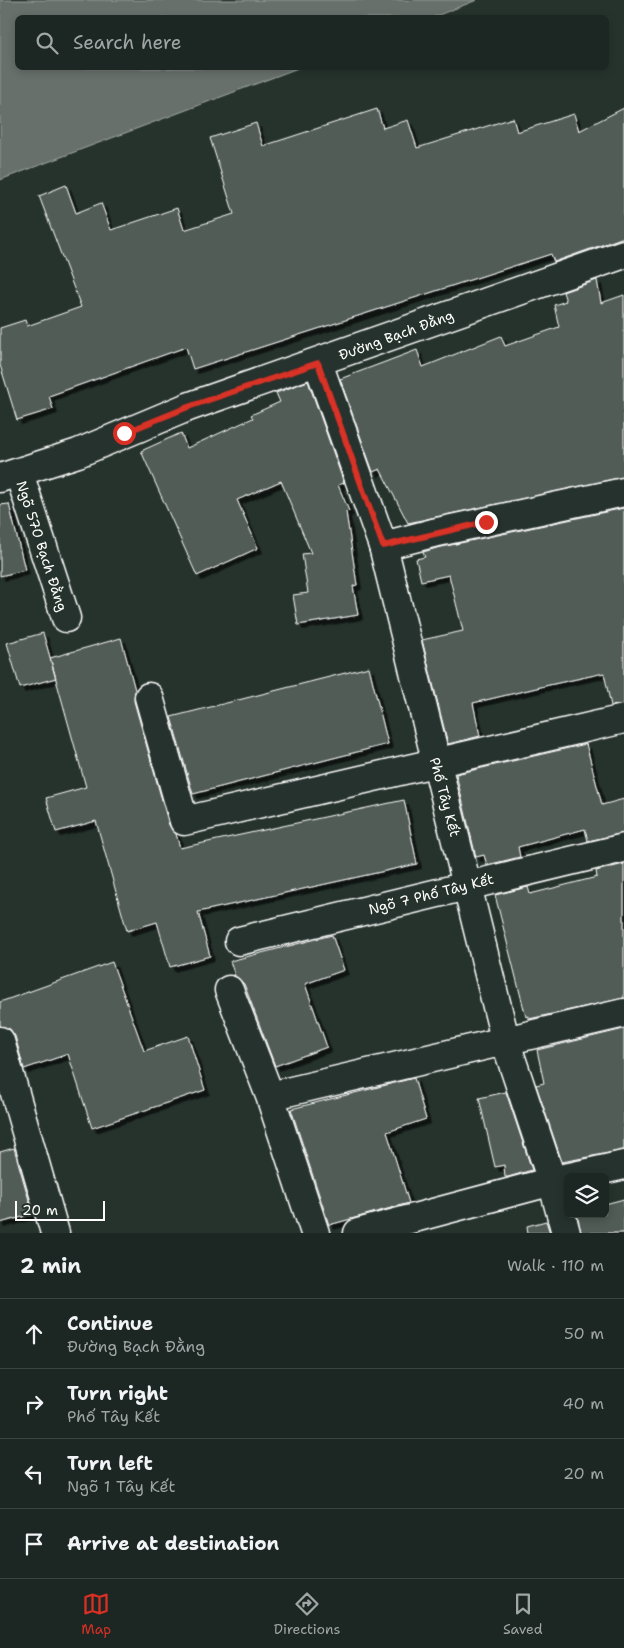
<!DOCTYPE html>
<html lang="en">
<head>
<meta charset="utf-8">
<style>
	:root { --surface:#1c2622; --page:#252e2a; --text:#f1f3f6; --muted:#a0a5a5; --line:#3a4340; --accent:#d93025 }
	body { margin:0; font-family:"Shantell Sans",sans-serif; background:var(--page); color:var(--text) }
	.controls { position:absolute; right:15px; bottom:15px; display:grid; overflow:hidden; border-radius:8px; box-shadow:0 2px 8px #0003 }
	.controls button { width:45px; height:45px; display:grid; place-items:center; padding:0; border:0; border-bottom:1px solid var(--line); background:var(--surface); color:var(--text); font:25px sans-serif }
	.scale { position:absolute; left:15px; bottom:12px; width:90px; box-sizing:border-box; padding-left:5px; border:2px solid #fff; border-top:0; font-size:14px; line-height:18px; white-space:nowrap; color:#fff; -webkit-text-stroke:4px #26332d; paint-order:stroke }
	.stop { position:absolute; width:15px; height:15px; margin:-11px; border:4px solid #d93025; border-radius:50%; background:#fff }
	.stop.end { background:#d93025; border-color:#fff; box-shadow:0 1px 5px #0008 }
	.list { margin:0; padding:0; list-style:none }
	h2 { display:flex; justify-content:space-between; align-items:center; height:65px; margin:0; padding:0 20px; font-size:21px }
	h2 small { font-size:16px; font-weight:400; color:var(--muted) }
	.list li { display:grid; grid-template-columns:32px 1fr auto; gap:15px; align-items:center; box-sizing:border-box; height:70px; padding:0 20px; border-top:1px solid var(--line) }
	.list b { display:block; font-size:19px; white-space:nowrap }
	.list p { margin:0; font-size:16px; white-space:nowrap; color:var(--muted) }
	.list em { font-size:16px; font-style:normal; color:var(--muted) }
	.icon { flex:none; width:28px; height:28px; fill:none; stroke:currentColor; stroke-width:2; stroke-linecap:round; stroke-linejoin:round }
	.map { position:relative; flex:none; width:624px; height:1233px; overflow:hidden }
	.search { position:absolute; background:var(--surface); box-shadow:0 2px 8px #0003; left:15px; right:15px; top:15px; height:55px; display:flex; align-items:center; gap:12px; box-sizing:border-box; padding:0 18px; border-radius:8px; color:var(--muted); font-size:19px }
	.sheet { height:345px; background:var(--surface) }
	nav { display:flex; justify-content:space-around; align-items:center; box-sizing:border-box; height:70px; border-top:1px solid var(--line); background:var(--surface); font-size:14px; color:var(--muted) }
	nav a { display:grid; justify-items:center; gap:2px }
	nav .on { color:var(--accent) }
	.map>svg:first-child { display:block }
</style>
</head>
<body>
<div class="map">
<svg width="624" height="1233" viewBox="0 0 624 1233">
	<defs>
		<filter id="shadow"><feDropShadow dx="4.5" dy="4.5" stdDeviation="0" flood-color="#0009"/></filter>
	</defs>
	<rect width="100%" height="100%" fill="#26332d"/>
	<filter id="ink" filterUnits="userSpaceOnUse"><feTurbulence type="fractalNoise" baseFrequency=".02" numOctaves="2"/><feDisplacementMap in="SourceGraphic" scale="10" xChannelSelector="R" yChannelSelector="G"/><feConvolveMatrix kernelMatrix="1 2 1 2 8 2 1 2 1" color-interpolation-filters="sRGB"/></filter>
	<g filter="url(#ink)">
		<path fill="#67706c" stroke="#a4a9a7" d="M0 0H477L431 18H18V68H298L0 180Z"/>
		<path fill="#515c57" stroke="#fff" filter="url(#shadow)" d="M624 108V237L554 262 551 254 193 369 186 347 49 396 53 409 17 420 0 365V328L25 320 27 326 81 307 39 196 66 185 76 213 101 203 111 230 177 208 184 230 234 214 210 138 256 123 263 146 377 109 383 128 408 120 417 148 513 118 517 132 574 114 579 131Z
			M597 280 601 303 624 295V477L408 523 380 469 373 472 340 379 417 350 423 367 501 336 505 346 559 327 554 305 566 301 563 292Z
			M308 381 344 483 338 485 349 511 346 512 357 585 353 586 358 615 298 625 293 595 308 593 302 554 311 553 281 481 237 500 258 548 197 576 141 451 181 433 187 448 253 418 251 415 280 402 276 393Z
			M9 504 25 570 0 576V505Z
			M624 508V704L611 706 604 673 549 685 473 703 480 736 448 744 422 640 463 631 449 575 421 581 416 559 425 557 423 552 437 548Z
			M43 633 56 678 20 688 7 643Z
			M121 638 135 690 134 701 169 825 176 834 180 848 404 800 417 864 198 912 210 956 170 967 157 922 127 931 96 821 56 832 46 798 86 787 50 658Z
			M369 667 388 744 193 794 171 717Z
			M586 744 602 805 624 799V833L588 841 585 829 518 847 520 857 487 865 484 855 476 857 456 774Z
			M624 864V998L529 1019V1016L526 1017 495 895 528 887 530 894 597 877 596 871Z
			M332 935 344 970 305 984 327 1047 275 1066 244 984 235 976 230 961Z
			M112 962 144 1051 188 1036 205 1090 92 1128 68 1054 24 1069 15 1036 10 1029 0 1026V1002Z
			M624 1029V1150L562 1162 536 1085 544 1083 537 1050Z
			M414 1078 426 1119 387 1132 409 1203 329 1225 291 1109Z
			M506 1092 532 1170 508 1177H505L504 1165 495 1167 479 1098Z
			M14 1148 33 1214 0 1223V1152Z
			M624 1199V1233H581L577 1214H605V1204Z
			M546 1221 550 1233H528L527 1226Z"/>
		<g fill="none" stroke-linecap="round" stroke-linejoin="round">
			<defs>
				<path id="minor" d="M19 473 66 618
					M383 546 433 533 624 492
					M149 697 184 821 624 719
					M239 941 624 848
					M229 990 270 1096
					M0 1041 55 1233
					M570 1177 624 1165
					M315 1233 270 1096 624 1013
					M358 1233 568 1177"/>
				<path id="tertiary" d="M318 363 383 546 506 1043 552 1181 566 1233
					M0 478 78 453 188 407 624 254"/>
			</defs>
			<use href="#minor" stroke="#fff" stroke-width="31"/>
			<use href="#tertiary" stroke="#fff" stroke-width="31"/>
			<use href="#minor" stroke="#26332d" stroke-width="28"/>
			<use href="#tertiary" stroke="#26332d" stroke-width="28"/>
		</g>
	</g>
	<g fill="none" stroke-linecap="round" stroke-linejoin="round" filter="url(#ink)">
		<path stroke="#d93025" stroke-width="6" d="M124 433 188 407 318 363 383 546 486 522"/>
	</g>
	<g text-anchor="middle" stroke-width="4.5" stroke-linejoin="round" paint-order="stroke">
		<g font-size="14" fill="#fff" stroke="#26332d">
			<text transform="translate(396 335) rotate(-20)" y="5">Đường Bạch Đằng</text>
			<text transform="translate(42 546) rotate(72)" y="5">Ngõ 570 Bạch Đằng</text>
			<text transform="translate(445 797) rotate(75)" y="5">Phố Tây Kết</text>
			<text transform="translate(431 894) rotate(-14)" y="5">Ngõ 7 Phố Tây Kết</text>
		</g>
	</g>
</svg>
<div class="controls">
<button><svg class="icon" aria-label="layers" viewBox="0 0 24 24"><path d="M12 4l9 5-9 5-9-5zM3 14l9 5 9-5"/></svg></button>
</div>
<div class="scale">20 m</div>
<div class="stop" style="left:124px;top:433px"></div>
<div class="stop end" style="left:486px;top:522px"></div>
<div class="search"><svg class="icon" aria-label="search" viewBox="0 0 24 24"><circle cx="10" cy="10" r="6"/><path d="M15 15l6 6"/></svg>Search here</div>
</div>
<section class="sheet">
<h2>2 min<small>Walk · 110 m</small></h2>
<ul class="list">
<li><svg class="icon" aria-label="ahead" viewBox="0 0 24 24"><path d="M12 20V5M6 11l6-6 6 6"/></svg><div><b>Continue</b><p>Đường Bạch Đằng</p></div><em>50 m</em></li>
<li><svg class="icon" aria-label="right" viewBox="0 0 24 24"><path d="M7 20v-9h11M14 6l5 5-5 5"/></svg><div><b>Turn right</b><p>Phố Tây Kết</p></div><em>40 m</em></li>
<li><svg class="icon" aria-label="left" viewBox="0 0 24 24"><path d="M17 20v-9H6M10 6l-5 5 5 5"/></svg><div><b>Turn left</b><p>Ngõ 1 Tây Kết</p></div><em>20 m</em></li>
<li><svg class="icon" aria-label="arrive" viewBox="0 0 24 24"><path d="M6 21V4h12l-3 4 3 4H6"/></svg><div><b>Arrive at destination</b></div></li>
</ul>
</section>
<nav>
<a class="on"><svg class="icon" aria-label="map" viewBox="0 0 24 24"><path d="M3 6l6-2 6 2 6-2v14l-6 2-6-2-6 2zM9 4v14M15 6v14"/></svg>Map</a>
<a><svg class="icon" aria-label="directions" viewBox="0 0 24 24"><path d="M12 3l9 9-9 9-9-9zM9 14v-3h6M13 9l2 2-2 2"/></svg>Directions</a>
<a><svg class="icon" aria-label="saved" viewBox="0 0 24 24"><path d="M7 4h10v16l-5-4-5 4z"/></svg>Saved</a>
</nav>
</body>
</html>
